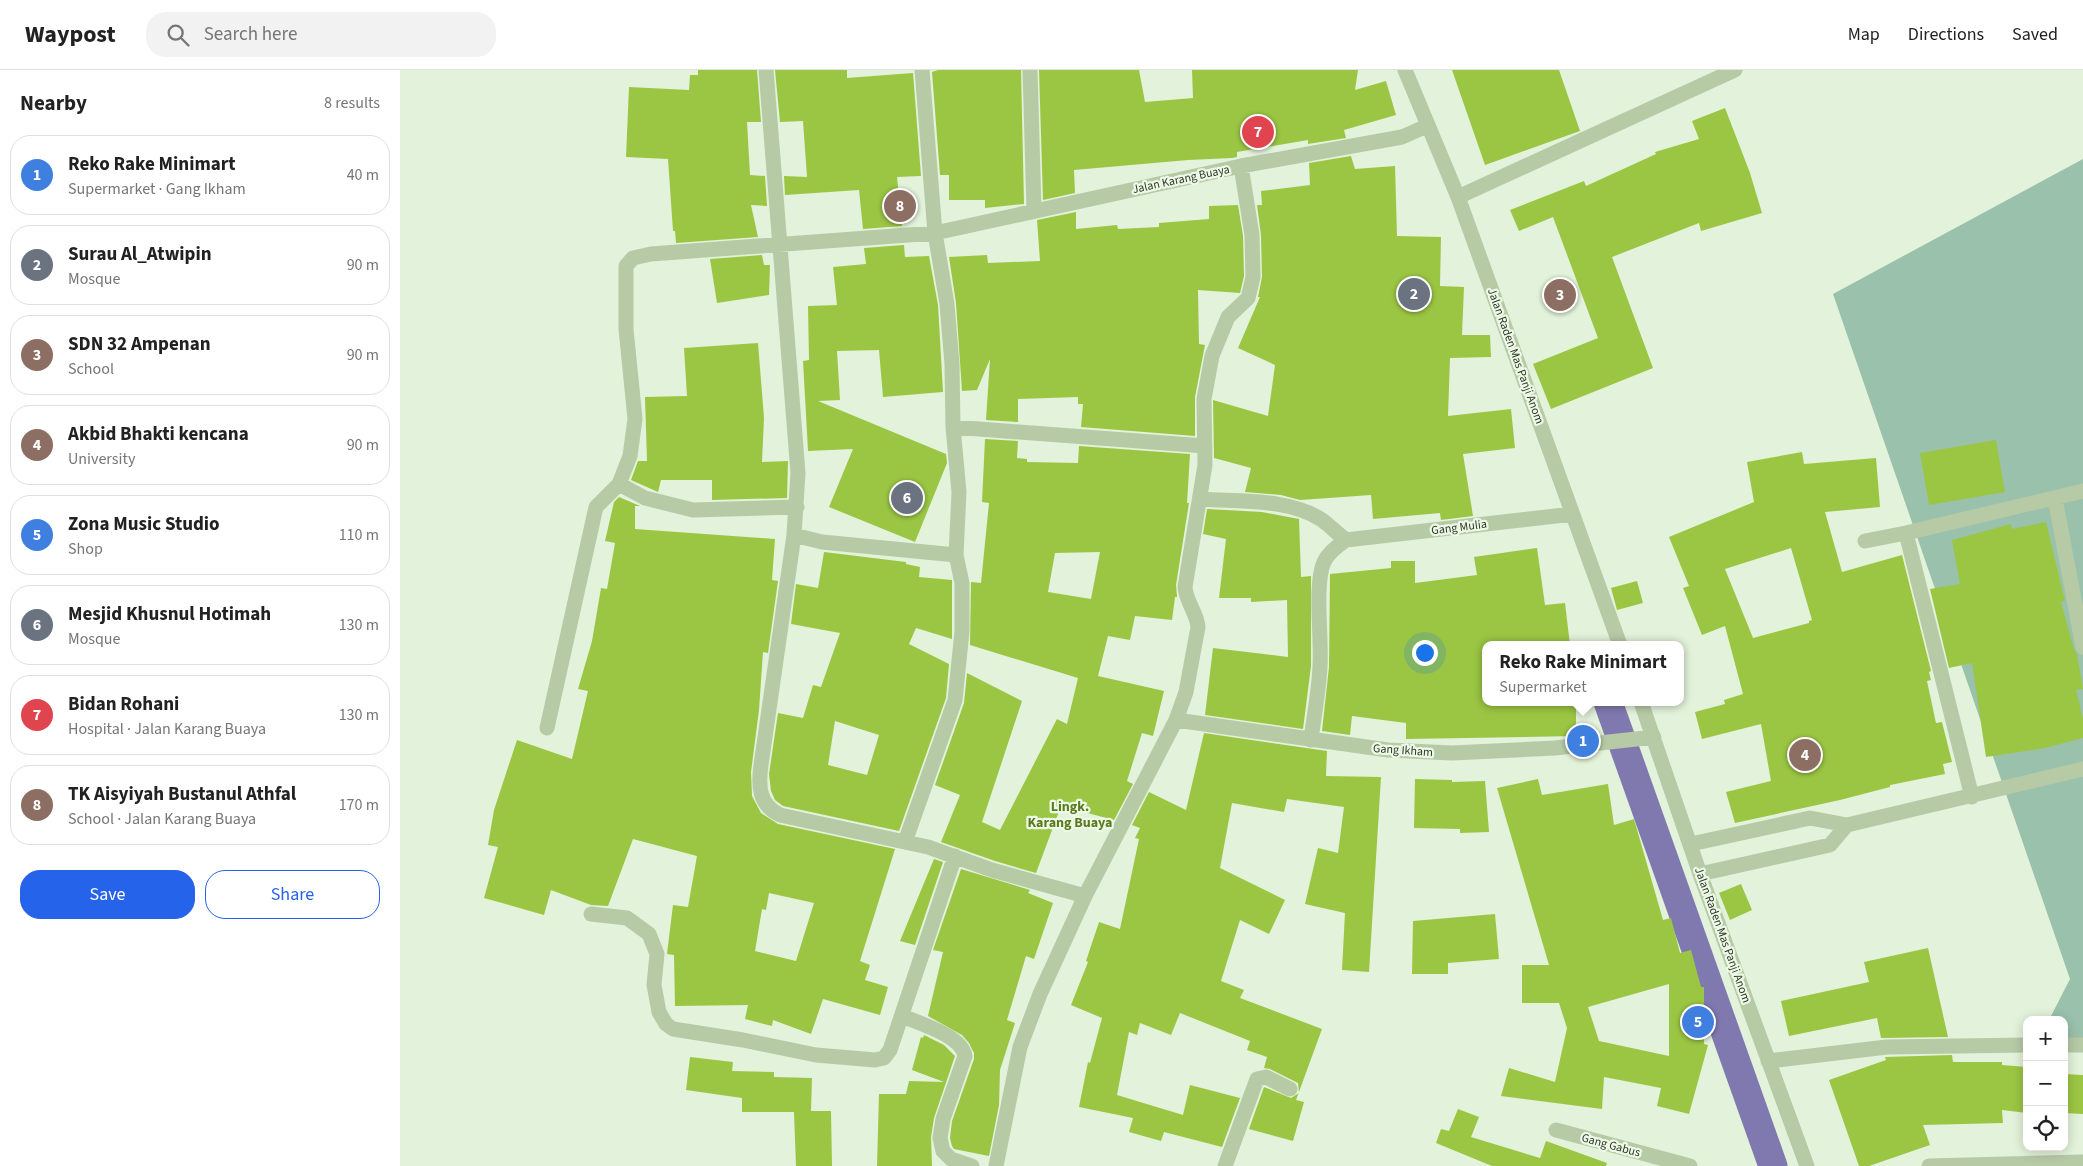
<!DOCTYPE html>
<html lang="en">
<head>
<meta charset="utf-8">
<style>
	:root { --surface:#fff; --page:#f2f2f2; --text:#222; --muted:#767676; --line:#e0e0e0; --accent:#2563eb }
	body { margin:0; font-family:"Source Sans 3",sans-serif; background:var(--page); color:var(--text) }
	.controls { position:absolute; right:15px; bottom:15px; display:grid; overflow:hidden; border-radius:10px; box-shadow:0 2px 12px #0003 }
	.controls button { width:45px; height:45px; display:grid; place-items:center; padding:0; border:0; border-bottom:1px solid var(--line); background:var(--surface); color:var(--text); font:25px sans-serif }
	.you { position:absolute; left:1024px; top:582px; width:18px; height:18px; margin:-12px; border:4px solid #fff; border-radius:50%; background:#1a73e8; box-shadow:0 0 0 8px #1a73e833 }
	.badge { display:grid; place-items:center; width:32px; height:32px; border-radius:50%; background:var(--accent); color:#fff; font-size:16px; font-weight:700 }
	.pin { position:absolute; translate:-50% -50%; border:2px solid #fff; box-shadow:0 1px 5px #0006 }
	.popup { position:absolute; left:1082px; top:571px; width:202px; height:65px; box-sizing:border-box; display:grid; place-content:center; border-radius:10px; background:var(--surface); filter:drop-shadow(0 1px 4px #0005); font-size:16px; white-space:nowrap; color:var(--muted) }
	.popup b { font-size:19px; color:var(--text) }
	.popup::after { content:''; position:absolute; left:50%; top:100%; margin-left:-10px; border:10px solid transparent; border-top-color:var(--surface) }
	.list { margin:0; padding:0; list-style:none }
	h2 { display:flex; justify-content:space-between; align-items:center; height:65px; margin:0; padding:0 20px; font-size:21px }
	h2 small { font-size:16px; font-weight:400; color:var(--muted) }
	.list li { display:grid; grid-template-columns:32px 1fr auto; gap:15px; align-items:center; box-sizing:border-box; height:80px; margin:0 10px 10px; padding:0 10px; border:1px solid var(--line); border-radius:20px }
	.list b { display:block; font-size:19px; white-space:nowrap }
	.list p { margin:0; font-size:16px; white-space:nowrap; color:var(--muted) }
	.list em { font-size:16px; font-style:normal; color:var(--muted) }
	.actions { display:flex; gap:10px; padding:15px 20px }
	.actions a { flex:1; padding:11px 0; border:1px solid var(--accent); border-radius:20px; text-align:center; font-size:18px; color:var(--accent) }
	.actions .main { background:var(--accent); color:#fff }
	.icon { flex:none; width:28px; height:28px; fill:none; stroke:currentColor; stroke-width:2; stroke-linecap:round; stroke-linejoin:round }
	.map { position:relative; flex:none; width:1683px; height:1096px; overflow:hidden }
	header { display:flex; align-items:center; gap:30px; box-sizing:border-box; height:70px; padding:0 25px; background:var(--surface); border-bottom:1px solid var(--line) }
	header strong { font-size:24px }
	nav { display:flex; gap:28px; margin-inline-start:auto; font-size:18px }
	.search { width:350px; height:45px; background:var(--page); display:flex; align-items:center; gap:12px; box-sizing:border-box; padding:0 18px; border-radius:20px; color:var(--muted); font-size:19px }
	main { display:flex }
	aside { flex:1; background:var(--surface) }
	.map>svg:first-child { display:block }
</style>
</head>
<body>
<header>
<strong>Waypost</strong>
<div class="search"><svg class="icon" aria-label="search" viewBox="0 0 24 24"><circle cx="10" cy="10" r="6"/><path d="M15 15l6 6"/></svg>Search here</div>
<nav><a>Map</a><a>Directions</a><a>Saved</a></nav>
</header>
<main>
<aside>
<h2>Nearby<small>8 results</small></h2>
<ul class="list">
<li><span class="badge" style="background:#3f7fe0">1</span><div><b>Reko Rake Minimart</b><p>Supermarket · Gang Ikham</p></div><em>40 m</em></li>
<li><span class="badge" style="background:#6b7280">2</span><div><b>Surau Al_Atwipin</b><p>Mosque</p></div><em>90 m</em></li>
<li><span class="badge" style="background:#8d6e63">3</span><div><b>SDN 32 Ampenan</b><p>School</p></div><em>90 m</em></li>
<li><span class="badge" style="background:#8d6e63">4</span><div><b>Akbid Bhakti kencana</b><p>University</p></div><em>90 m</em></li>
<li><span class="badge" style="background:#3f7fe0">5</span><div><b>Zona Music Studio</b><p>Shop</p></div><em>110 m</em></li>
<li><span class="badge" style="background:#6b7280">6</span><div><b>Mesjid Khusnul Hotimah</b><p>Mosque</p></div><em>130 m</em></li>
<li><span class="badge" style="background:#e0444e">7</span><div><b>Bidan Rohani</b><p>Hospital · Jalan Karang Buaya</p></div><em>130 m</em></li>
<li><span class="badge" style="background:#8d6e63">8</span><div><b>TK Aisyiyah Bustanul Athfal</b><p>School · Jalan Karang Buaya</p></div><em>170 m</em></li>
</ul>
<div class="actions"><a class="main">Save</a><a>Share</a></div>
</aside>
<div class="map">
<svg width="1683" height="1096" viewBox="0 0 1683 1096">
	<rect width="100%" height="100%" fill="#e3f2da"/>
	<path fill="#9ac1ab" d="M1683 89V982L1664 981V950H1649L1670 909 1433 224Z"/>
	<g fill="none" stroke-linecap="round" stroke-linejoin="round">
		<path stroke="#8079af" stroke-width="29" d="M1208 632 1373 1096"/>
	</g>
	<path fill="#9bc643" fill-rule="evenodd" d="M298 0H357L361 52H347L350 105 365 106 367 136 351 135 358 167 276 173 275 161H273L268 89 226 87 229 17 289 20 290 5H298Z
		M375 0H447V8L513 3 521 106 497 107 502 156 463 159 459 120 385 125 384 106 407 107 403 51 380 52Z
		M538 0H621L624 134 585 138V130H549V105H540L532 2Z
		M639 0H739L745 32 793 28 792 0H958L955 20 986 11 996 45 944 60 946 68 908 74V70L837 82V87L832 88 788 90 674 100 675 123 643 130Z
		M1052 0H1159L1180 61 1085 95Z
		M1325 38 1350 103 1362 143 1301 161 1299 153 1212 187 1253 298 1151 339 1133 294 1198 268 1153 147 1119 161 1110 140 1184 111 1186 116 1256 84 1255 82 1299 69 1292 51Z
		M951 86 955 99 995 96 997 166 1041 167 1040 216 1064 217 1062 265H1090L1091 287 1050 288 1048 346 1111 339 1115 378 1063 384 1073 446 1041 450 1040 443 973 449 971 425 900 430 881 425 845 422 851 398 814 388 813 330 868 346 875 295 838 278 860 227H858L862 207 861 165 857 135H862L861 121 910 115 909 93Z
		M838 135 843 166 844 206 840 223 798 220 799 274 805 275 795 327V366L681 357 683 334H678V327L618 329V352L586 350 590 289 577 320 562 321 556 233 549 187 587 185 588 193 640 191 637 150 676 142V159L717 155 718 159 759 157V153L809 149V136Z
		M504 175 505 187 529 186 538 235 543 322 483 327 479 280 437 281 440 330 418 331 546 384 547 393 515 472 429 437 453 379 408 381 403 291 409 290 408 236 437 235 433 197 466 194 464 178Z
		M362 185 364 195H370L369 225 317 233 310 189Z
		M358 273 364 348 362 392 388 391 387 428 312 430V410H261L258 422 231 410 238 391H247L245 327 287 326 284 278Z
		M585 369 618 371 617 388 627 389V392L678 393 679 376 790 384 787 433H789L776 515 777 527H775L772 550 735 546 730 570 708 566 698 606 764 621 753 666 742 663 727 711 733 714 714 750 661 736 636 803 595 791 541 772 560 725 535 715 564 633 567 603 622 631 582 752 600 760 657 649 667 654 678 608 570 575 571 512 581 513 589 433 582 432ZM700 482 691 529 648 522 655 483Z
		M1596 370 1605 422 1529 435 1520 383Z
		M1402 382 1404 394 1476 388 1480 437 1425 442 1442 502 1502 485 1531 601 1529 602 1531 610 1527 611 1536 653 1542 652 1552 692 1543 694 1545 704 1490 715V717L1440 730 1335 753 1326 722 1371 711 1361 654 1302 669 1295 642 1325 634 1324 630 1343 624 1325 556 1302 565 1283 518 1289 516 1269 467 1354 432 1347 392ZM1391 478 1412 550 1409 551V553L1353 568 1325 499Z
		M219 427 240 436H235V459L375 469 372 510 378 511 368 583 363 582 359 640 351 702 352 726 361 743 378 754 495 779 460 891 470 895 465 910 488 917 480 945 423 929 411 964 373 950 372 956 345 949 348 935 275 936 274 885 267 884 273 835 288 837 297 786 233 769 208 836 191 835 151 820 144 845 84 828 98 777 88 775 94 740 117 670 172 689 188 621 178 619 192 571 201 518 207 519 215 473 205 471 214 432ZM369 823 414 833 396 891 355 881 362 839 366 840Z
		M807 439 862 442 899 449 901 507 911 506V596L903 659 805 645 813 578 888 587 887 530 851 532V528H819L826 469 803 464Z
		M1646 452 1665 531 1661 532 1674 579 1677 584 1683 619 1676 620 1683 649V668L1645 678 1586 687 1572 593 1549 598 1530 519 1560 514 1552 470 1611 454 1612 459Z
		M1137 478 1145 535 1165 533 1170 575H1086V632H1176V666L1006 669V653L952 646 950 665 922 661 929 597 930 504 991 498V491H1015V513L1077 505 1074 487Z
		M424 482 506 492V494L520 497 519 507 552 510V569L516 558 509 574 549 594 546 628 499 761 383 736 375 730 371 721 369 704 378 643 403 648 413 615 421 617 440 563 391 554 396 514 418 518ZM435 651 479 665 467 705 428 695Z
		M1237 511 1243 533 1217 540 1211 518Z
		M804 663 927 681 926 706 981 707 969 902 942 900 945 843 905 834 918 778 938 783 944 737 887 729 884 742 832 733 820 798 885 830 869 864 840 850 821 911 844 920 840 928 922 959 896 1030 904 1032 893 1071 849 1059 864 1017 891 1028 899 1023 898 1013 870 999 864 998 867 987 847 980 850 971 780 943 771 965 740 953 737 965 729 962 717 1025 783 1045 790 1015 840 1028 822 1077 764 1062 761 1071 729 1062 733 1048 679 1037 688 992 690 993 702 948 671 935 688 892 686 891 699 852 720 859 739 769 735 768 740 758 732 755 749 722 786 740Z
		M1015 709 1052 710V712L1085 711 1089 762 1060 763V759L1014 758Z
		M1138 709 1142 725 1208 714 1214 755 1234 749 1263 850 1271 848 1280 883 1291 880 1301 917H1304V974L1308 975 1289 1044 1257 1036 1261 1018 1204 1007 1202 1039 1101 1026 1109 998 1155 1012 1167 958 1159 933H1122V895H1149L1097 718ZM1269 914V986L1199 971 1188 937Z
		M534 789 543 792 515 875 500 871Z
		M561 799 630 820 628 823 653 833 634 889 626 886 607 950 615 953 600 1000 599 1035 589 1086 554 1079 552 1076 550 1068 552 1051 574 989V983L569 973 562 965 528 946 543 882 533 880Z
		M1341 814 1352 840 1330 850 1319 823Z
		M1095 844 1099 889 1048 893V904H1012L1013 851Z
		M1528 878 1548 967 1481 968 1477 948 1389 966 1381 931 1469 912 1464 892Z
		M524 965 544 975 555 986 534 1048 531 1067 532 1096H477L479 1024H506L509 1011 544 1012 512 1000 521 967 523 968Z
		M1552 985 1553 992H1602V995L1627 997V1043L1602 1040 1603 1053 1523 1055 1530 1075 1469 1096H1459L1429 1010 1486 990 1485 987Z
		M290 987 333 992 332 1001 374 1002V1007L412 1008 411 1041H431L432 1096H396L394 1042H342V1028L286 1020Z
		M1664 1004 1683 1005V1044L1664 1043Z
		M1058 1039 1079 1047 1071 1067 1140 1088 1146 1071 1207 1093 1206 1096H1092L1036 1073 1041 1059 1049 1061Z"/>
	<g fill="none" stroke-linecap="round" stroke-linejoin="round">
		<path stroke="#b6caa6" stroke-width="15" d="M366 0 398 403 394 465 361 695C358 716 359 735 380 745L528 777 592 800 685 826
			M630 0 634 139
			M1005 0 1058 127 1220 575
			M1058 127 1335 0
			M553 357 805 376
			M1655 428 1683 577
			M801 429C839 432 889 428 922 450 930 456 938 464 946 470
			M397 437 293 440 245 428 219 414 230 386 235 349 226 259V196L233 188 251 184 535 163 841 96 1002 67 1027 56
			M1506 463 1572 727
			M394 465 422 472 556 485
			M1465 471 1506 463 1683 421
			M1241 632 1300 804 1407 1096
			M776 650 988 680 1052 683 1155 678 1254 667
			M147 658 196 437 219 414
			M911 670C914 645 919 621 920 596 922 570 914 514 924 492 928 483 937 476 946 470L1173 444
			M505 772 555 630 562 561V513L556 485 559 422 553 357 552 294 547 234 535 163 522 0
			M1291 774 1410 748 1447 755 1683 699
			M1300 804 1430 775 1447 755
			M191 844 227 848 249 864 257 884 254 915 259 942 266 954 273 959 343 970 416 985 475 990 484 988 490 980 555 786
			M502 946C521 954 562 966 565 986L543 1049 540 1068 543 1081 551 1089 572 1096
			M1664 975H1683
			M1368 991 1487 977 1627 975
			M1156 1060 1290 1096
			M596 1096 620 977 640 924 685 826 776 650 786 622 798 557C797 543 786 532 785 517L805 395 804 329 812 286 828 247 848 228 853 207 852 165 841 96
			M825 1096 857 1009 866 1007 890 1019
			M1529 1096 1683 1092"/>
	</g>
	<g text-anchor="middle" stroke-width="4.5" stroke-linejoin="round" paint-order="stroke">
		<g font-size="12" fill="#303627" stroke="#edf9e7">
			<text transform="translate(781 109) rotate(-12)" y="4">Jalan Karang Buaya</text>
			<text transform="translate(1116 286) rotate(70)" y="4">Jalan Raden Mas Panji Anom</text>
			<text transform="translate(1059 457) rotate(-7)" y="4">Gang Mulia</text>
			<text transform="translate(1003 680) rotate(4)" y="4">Gang Ikham</text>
			<text transform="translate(1323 865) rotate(70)" y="4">Jalan Raden Mas Panji Anom</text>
			<text transform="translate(1211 1075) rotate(15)" y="4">Gang Gabus</text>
		</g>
		<g font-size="14" font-weight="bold" fill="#5c791e" stroke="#edf9e7">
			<text x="670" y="741">Lingk.<tspan x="670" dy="16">Karang Buaya</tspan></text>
		</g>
	</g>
</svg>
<div class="controls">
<button>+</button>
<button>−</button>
<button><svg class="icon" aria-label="locate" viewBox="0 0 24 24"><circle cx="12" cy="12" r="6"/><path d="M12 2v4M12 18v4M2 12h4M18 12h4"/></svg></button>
</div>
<div class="you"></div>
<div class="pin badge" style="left:1183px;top:671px;background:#3f7fe0">1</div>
<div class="popup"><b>Reko Rake Minimart</b>Supermarket</div>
<div class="pin badge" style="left:1014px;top:224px;background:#6b7280">2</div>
<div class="pin badge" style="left:1160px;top:225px;background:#8d6e63">3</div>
<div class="pin badge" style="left:1405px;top:685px;background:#8d6e63">4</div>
<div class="pin badge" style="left:1298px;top:952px;background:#3f7fe0">5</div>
<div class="pin badge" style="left:507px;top:428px;background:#6b7280">6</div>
<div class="pin badge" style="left:858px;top:62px;background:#e0444e">7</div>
<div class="pin badge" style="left:500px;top:136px;background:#8d6e63">8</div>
</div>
</main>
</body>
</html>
